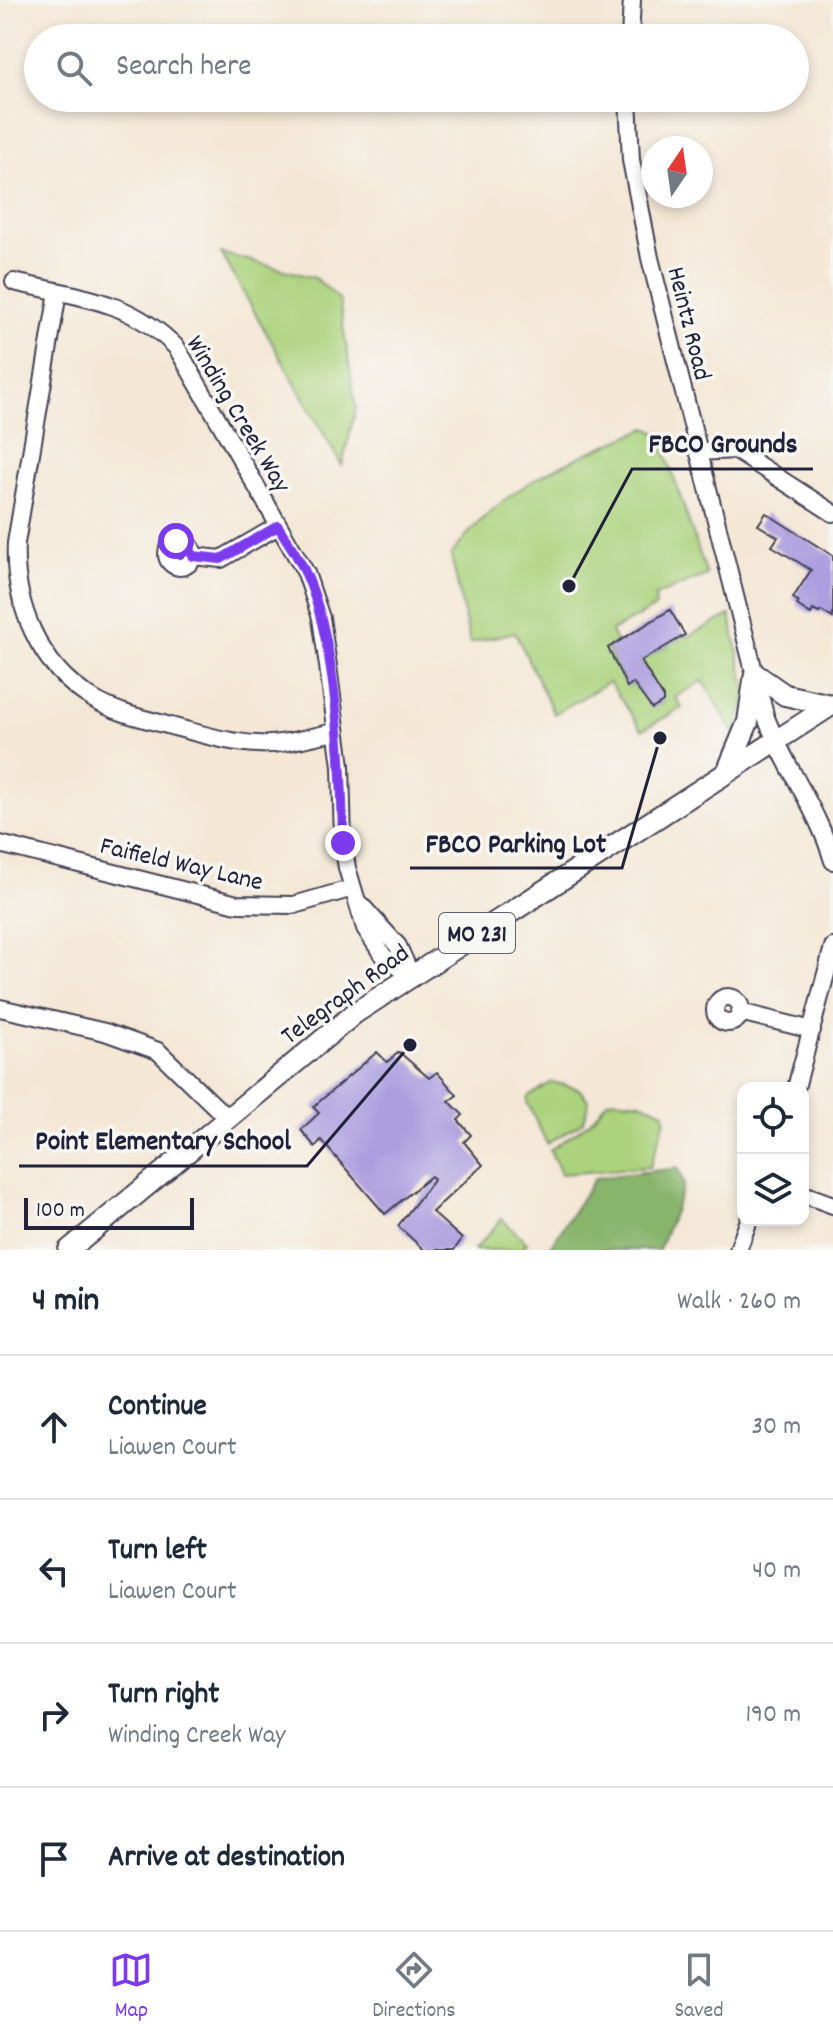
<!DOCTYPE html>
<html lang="en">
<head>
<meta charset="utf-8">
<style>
	:root { --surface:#fff; --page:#f2f2f3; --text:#1f2937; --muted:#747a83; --line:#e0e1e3; --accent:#7c3aed }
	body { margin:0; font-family:Dekko,sans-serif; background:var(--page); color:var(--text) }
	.controls { position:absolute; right:24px; bottom:24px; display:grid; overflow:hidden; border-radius:16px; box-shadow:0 4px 12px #0003 }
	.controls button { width:72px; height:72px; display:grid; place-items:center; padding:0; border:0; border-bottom:2px solid var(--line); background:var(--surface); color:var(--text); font:40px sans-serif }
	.compass { position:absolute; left:641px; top:136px; width:72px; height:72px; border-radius:50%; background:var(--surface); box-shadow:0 4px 12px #0003; rotate:13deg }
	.scale { position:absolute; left:24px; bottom:20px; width:170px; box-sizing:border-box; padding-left:8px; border:4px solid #22223b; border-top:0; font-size:22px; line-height:28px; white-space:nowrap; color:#22223b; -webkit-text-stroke:6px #f6f6f2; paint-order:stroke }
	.stop { position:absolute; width:24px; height:24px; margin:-18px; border:6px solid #7c3aed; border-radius:50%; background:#fff }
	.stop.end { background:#7c3aed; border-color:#fff; box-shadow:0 2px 8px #0008 }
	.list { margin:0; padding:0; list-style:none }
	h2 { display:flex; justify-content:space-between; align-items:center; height:104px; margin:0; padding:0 32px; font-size:34px }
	h2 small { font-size:26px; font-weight:400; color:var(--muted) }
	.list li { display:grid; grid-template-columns:52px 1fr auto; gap:24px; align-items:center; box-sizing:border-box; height:144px; padding:0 32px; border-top:2px solid var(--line) }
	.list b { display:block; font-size:30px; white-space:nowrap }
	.list p { margin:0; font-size:26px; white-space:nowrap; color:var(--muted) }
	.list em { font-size:26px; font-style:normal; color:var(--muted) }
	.icon { flex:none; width:44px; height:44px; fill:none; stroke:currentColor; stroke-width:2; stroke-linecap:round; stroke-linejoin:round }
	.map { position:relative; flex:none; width:833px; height:1250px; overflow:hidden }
	.search { position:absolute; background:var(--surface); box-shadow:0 4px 12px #0003; left:24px; right:24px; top:24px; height:88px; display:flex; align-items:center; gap:20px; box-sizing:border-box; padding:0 28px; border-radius:44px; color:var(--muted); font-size:30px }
	.sheet { height:680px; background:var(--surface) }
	nav { display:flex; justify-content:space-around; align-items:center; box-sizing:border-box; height:112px; border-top:2px solid var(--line); background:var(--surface); font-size:22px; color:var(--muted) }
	nav a { display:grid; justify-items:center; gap:4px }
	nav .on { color:var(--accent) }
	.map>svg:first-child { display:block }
</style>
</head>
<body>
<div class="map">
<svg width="833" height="1250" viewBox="0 0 833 1250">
	<rect width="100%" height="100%" fill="#f6f6f2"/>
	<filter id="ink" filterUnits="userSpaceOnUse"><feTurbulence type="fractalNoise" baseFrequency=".0125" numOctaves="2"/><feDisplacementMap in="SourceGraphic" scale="16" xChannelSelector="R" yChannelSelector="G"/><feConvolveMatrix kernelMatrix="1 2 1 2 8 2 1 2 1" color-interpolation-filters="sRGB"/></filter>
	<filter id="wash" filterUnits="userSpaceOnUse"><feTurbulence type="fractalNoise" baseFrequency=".006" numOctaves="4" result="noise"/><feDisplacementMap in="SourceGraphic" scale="32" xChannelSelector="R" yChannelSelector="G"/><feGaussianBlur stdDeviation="1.8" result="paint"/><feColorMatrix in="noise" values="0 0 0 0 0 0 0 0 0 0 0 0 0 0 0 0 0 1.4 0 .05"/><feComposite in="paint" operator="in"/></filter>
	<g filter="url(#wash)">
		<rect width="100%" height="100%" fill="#f4e7d5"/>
		<path fill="#abd27c" stroke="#667a5c" stroke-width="2" d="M221 253 315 278 339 299 356 408 342 466Z
			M647 428 659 434 707 575 655 596 656 607 611 631 616 642 608 648 627 686 633 683 652 708 663 702 641 661 685 635 687 637 730 615 747 694 735 734 703 681 675 697 682 708 642 730 609 682 554 714 515 632 470 643 451 555C504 483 567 462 647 428Z
			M552 1082 579 1089 589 1101 584 1121 547 1144 527 1102 528 1097Z
			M614 1099 641 1102 664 1112 665 1120 650 1167 561 1174 550 1150 590 1122 607 1101Z
			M502 1219 527 1243 521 1250H474Z"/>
		<path fill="#88b46c" stroke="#556b54" stroke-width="2" d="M678 1168 684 1185 659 1250H548L595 1178Z"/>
		<g id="blocks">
			<path fill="#ac9edf" d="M766 513 833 556V618L821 611 819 613 813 610 811 614 797 605 799 602 793 598 811 570 772 546 778 537 758 525Z
				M670 610 685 635 641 661 663 697V702L652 709 633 683 627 687 608 648Z
				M377 1052 387 1062 399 1052 429 1078 437 1072 457 1095 449 1101 463 1115 458 1120 471 1135 464 1142 483 1165 432 1212 462 1239 454 1250H424L398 1226 434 1179 431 1176 385 1214 321 1140 315 1147 301 1130 319 1113 313 1107Z"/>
		</g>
	</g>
	<g filter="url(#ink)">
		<use href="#blocks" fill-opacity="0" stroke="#424052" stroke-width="2"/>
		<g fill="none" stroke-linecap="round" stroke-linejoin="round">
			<defs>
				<path id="minor" d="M630 38 632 0
					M628 98 631 160 650 258 765 715C784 766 818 809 833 861
					M14 282C78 297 129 299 177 348L306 573 321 618 328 666 341 766 343 843 347 868 365 928 384 957 411 975
					M58 292 16 543C13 604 39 667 93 699 118 714 147 719 174 727 202 734 229 743 258 744 282 746 312 736 336 732
					M698 452 735 450 833 513
					M167 554a13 13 0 1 1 26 0a13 13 0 1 1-26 0Z
					M193 556 221 559 278 526
					M0 844 237 904 294 905 353 888
					M361 905 398 946 410 973
					M715 1010a13 13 0 1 1 26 0a13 13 0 1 1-26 0Z
					M0 1008 105 1032 158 1051 227 1118
					M740 1012 812 1030
					M796 1088 833 947
					M803 1194 833 1205
					M738 1250 749 1220"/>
				<path id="major" d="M755 674 785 695 831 705
					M727 772 748 722 755 674
					M69 1250 355 1013 833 704"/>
			</defs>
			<use href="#minor" stroke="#424052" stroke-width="20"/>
			<use href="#major" stroke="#424052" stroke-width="24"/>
			<use href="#minor" stroke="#fff" stroke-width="16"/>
			<use href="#major" stroke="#fff" stroke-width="20"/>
		</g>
	</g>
	<g fill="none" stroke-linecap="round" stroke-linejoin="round" filter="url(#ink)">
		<path stroke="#7c3aed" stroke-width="10" d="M176 541 188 544 193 556 221 559 278 526C287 541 299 557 306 574 337 643 342 767 343 843"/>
	</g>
	<g text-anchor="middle" stroke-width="7" stroke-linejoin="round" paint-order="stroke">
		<rect fill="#f6f6f2" stroke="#626272" stroke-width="2" x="439" y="913" width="76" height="40" rx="6"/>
		<g font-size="24" font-weight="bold" fill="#22223b">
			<text x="477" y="941">MO 231</text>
		</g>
		<g font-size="26" fill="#22223b" stroke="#f6f6f2">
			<text transform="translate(691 323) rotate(76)" y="9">Heintz Road</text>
			<text transform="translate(240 413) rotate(59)" y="9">Winding Creek Way</text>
			<text transform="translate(182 862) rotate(13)" y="9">Faifield Way Lane</text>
			<text transform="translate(344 993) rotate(-36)" y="9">Telegraph Road</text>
		</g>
	</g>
	<path fill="none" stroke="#22223b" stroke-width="3" d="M569 586L632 469H813M660 738L622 868H410M410 1045L307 1166H19"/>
	<g fill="#22223b" stroke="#f6f6f2" stroke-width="3">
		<circle cx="569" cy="586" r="8"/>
		<circle cx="660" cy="738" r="8"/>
		<circle cx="410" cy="1045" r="8"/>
	</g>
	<g font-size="28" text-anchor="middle" font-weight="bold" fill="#22223b" stroke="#f6f6f2" stroke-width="7" stroke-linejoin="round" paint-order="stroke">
		<text x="723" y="452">FBCO Grounds</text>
		<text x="516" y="852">FBCO Parking Lot</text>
		<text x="163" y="1149">Point Elementary School</text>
	</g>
</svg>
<div class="controls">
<button><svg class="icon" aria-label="locate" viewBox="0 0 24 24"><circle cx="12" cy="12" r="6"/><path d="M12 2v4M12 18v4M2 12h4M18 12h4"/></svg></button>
<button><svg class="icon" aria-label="layers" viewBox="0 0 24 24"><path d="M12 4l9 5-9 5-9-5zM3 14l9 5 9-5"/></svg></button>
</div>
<svg class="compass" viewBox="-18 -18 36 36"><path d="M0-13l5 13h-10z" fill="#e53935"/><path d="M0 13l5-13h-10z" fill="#747a83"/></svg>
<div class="scale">100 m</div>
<div class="stop" style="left:176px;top:541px"></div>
<div class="stop end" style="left:343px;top:843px"></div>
<div class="search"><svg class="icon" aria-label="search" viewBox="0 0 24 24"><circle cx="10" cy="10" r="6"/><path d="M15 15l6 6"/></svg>Search here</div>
</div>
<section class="sheet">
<h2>4 min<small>Walk · 260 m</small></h2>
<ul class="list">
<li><svg class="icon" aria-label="ahead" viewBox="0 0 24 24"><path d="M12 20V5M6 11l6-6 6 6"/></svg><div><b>Continue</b><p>Liawen Court</p></div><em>30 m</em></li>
<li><svg class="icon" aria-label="left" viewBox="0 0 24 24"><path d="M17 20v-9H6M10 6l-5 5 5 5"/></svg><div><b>Turn left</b><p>Liawen Court</p></div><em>40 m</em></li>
<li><svg class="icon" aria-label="right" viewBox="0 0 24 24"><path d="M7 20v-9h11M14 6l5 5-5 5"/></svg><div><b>Turn right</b><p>Winding Creek Way</p></div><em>190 m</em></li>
<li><svg class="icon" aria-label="arrive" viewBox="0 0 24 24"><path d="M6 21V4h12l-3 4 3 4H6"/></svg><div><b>Arrive at destination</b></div></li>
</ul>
</section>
<nav>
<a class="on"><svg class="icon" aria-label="map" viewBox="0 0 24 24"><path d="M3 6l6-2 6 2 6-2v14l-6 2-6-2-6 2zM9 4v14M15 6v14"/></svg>Map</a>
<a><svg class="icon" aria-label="directions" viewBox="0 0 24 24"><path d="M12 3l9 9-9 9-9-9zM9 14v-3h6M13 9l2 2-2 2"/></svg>Directions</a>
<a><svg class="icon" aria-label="saved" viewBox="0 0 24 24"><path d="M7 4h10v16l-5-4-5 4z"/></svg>Saved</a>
</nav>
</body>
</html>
